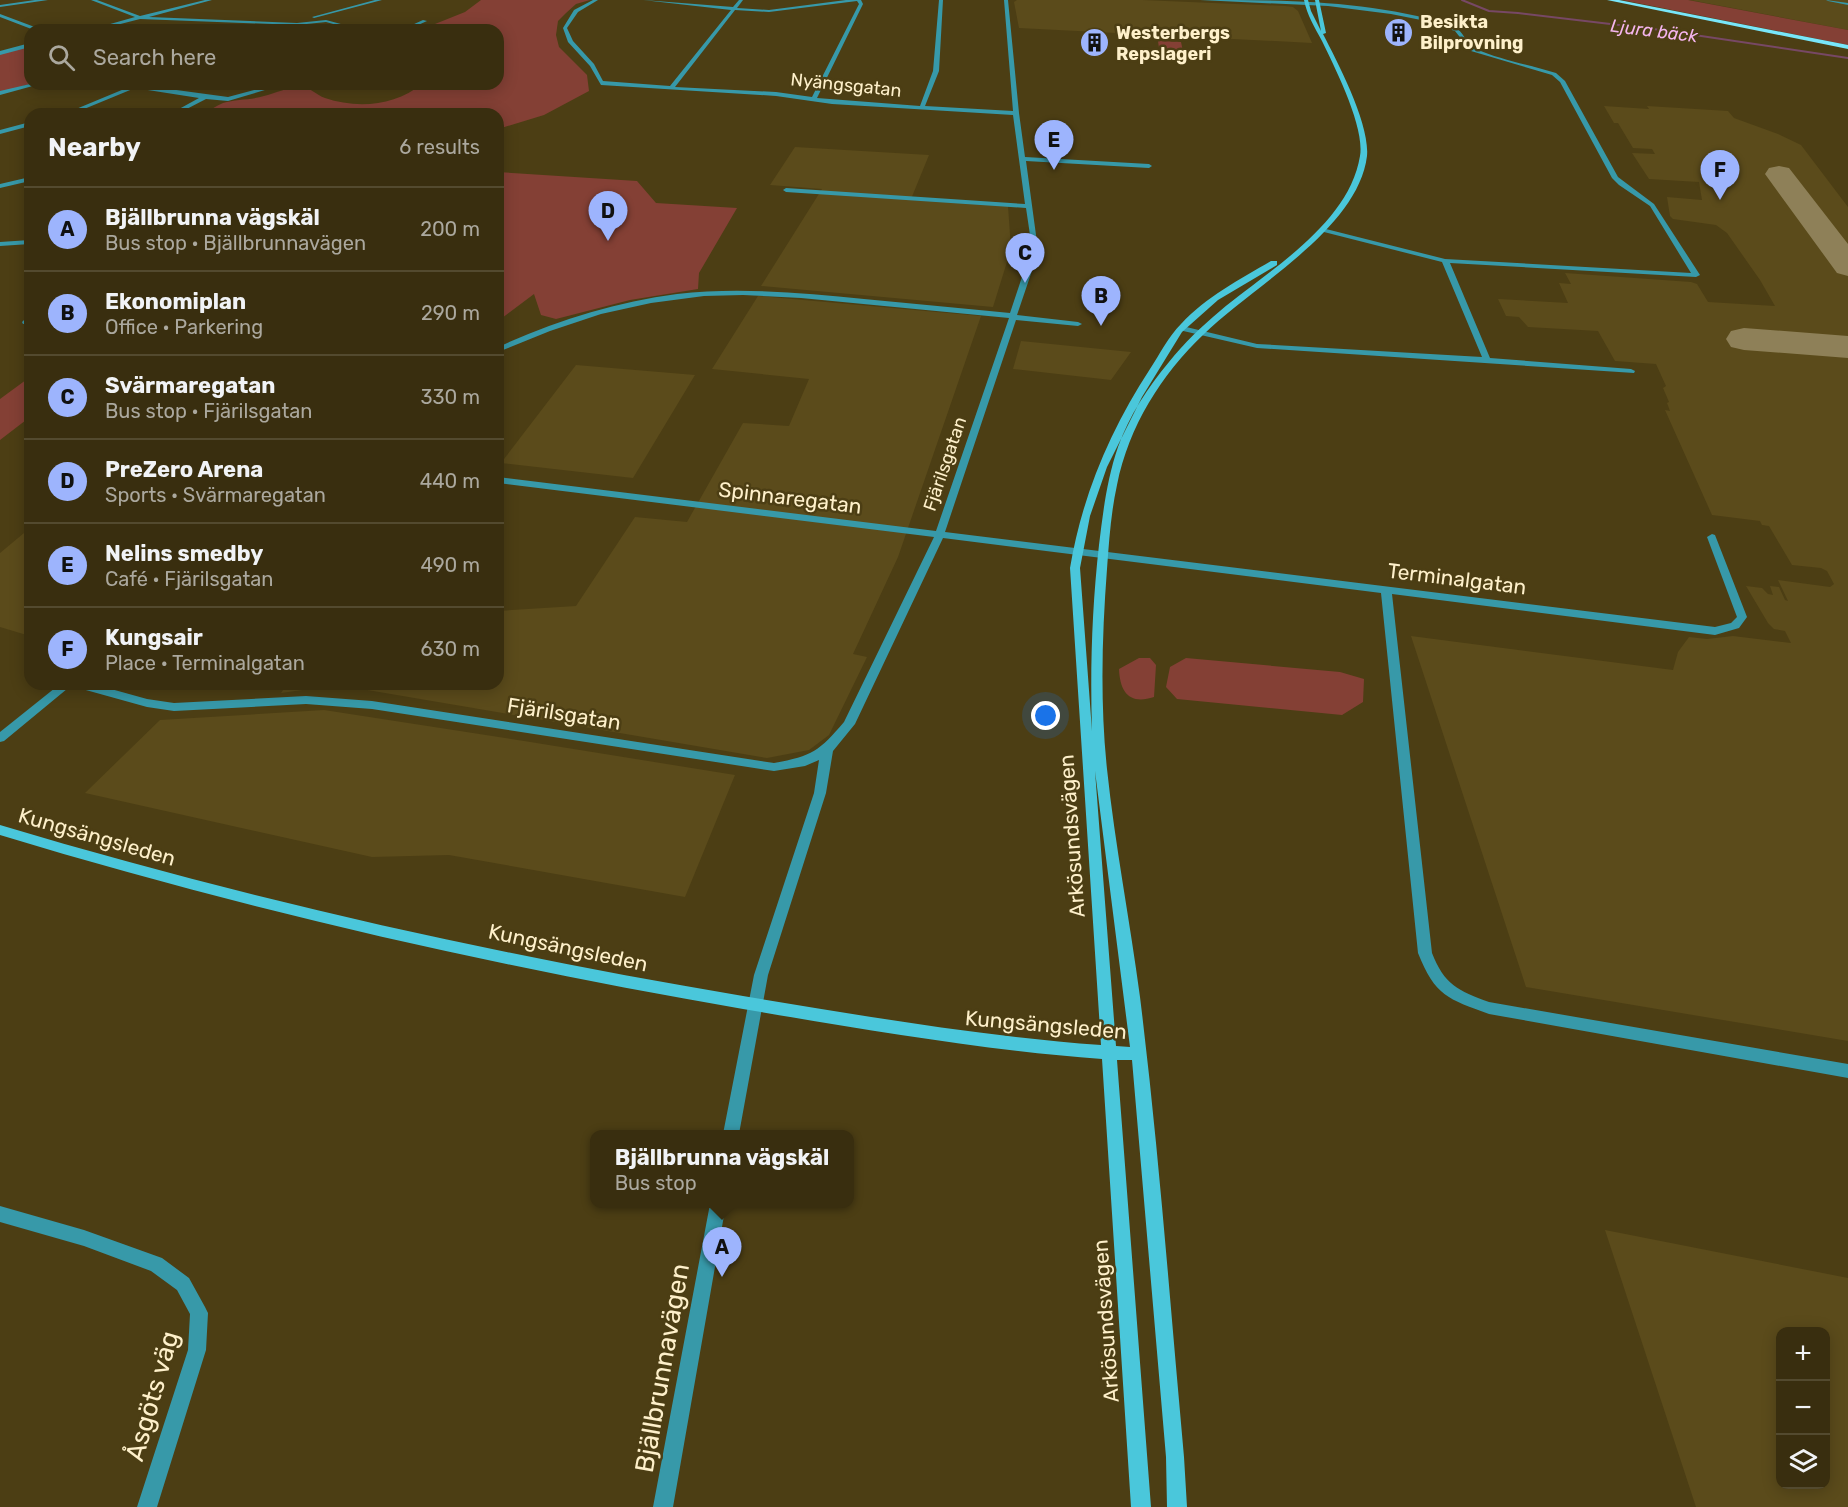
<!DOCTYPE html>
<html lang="en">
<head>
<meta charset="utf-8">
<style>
	:root { --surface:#392e0f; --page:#443a1d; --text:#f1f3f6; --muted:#aba89e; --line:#534a2f; --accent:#9db4fd }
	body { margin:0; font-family:Rubik,sans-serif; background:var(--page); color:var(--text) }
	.controls { position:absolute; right:18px; bottom:18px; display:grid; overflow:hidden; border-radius:12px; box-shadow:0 3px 15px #0003 }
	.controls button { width:54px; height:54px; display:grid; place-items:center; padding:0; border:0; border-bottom:2px solid var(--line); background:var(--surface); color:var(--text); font:30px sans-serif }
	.you { position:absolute; left:1046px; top:716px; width:21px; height:21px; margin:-15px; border:4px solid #fff; border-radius:50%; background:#1a73e8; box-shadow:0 0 0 9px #1a73e833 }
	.badge { display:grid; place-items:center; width:39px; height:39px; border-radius:50%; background:var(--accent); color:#111; font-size:20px; font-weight:700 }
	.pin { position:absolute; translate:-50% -50px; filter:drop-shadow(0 2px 3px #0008) }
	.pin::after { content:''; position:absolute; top:32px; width:21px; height:18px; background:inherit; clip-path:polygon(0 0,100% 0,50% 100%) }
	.popup { position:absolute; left:590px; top:1130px; width:264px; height:78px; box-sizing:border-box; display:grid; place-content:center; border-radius:12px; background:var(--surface); filter:drop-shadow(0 2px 4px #0005); font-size:20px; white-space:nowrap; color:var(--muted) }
	.popup b { font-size:22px; color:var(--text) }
	.popup::after { content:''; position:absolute; left:50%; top:100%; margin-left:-12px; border:12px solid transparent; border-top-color:var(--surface) }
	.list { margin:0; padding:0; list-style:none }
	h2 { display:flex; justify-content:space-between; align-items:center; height:78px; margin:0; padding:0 24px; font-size:26px }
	h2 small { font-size:20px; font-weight:400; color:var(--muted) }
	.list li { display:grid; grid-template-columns:39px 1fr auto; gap:18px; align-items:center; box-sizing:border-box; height:84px; padding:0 24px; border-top:2px solid var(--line) }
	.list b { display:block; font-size:22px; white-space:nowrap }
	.list p { margin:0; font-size:20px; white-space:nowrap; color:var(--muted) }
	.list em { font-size:20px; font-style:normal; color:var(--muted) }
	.icon { flex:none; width:33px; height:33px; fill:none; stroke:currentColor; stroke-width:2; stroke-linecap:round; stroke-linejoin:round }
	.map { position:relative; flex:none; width:1848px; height:1507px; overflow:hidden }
	.search { position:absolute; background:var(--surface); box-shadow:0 3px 15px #0003; left:24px; top:24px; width:480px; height:66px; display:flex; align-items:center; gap:15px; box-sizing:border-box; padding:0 21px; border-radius:18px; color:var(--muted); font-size:22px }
	.panel { position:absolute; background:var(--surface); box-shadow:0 3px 15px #0003; left:24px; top:108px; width:480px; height:582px; border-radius:18px }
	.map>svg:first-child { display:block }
</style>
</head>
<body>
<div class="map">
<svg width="1848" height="1507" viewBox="0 0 1848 1507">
	<rect width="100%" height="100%" fill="#4c3e14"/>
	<path fill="#5b4b1b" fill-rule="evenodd" d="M1017 0H1142L1285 6 1293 7 1298 11 1312 43 1019 28 1014 2Z
		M1690 0H1848V30Z
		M1604 106 1649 109 1647 106 1728 111 1734 118 1778 134 1801 145 1848 207V1041L1526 987 1411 636 1673 670 1678 652 1689 637 1707 639 1733 636 1791 643 1785 631 1774 629 1768 623 1746 586 1762 588 1768 594 1773 595 1770 586 1779 587 1785 600 1788 601 1778 580 1830 587 1834 584 1827 571 1821 568 1792 565 1769 526 1762 525 1760 521 1712 515 1665 410 1670 411 1667 403 1669 402 1663 388 1666 386 1656 364 1615 361 1598 331 1528 327 1519 317 1506 316 1498 299 1568 303 1559 283 1571 284 1565 273 1691 282 1697 284 1708 302 1775 306 1760 280 1727 233 1716 225 1673 219 1670 216 1667 197 1702 200 1699 182 1649 179 1632 153 1655 154 1652 149 1633 148 1618 123H1614Z
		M795 147 929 155 911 199 1008 206 1011 249 993 307 761 286 822 189 770 185Z
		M758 296 981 316 898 557 853 654 867 657 829 735 809 750 767 758 338 685 281 693 287 684H498V611L576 606 635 517 687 522 743 423 789 426 809 379 712 369Z
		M1021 341 1131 352 1111 380 1013 369Z
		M576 365 695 375 633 478 501 463Z
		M30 528V636L0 627V553Z
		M324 710 524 741 735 775 685 897 449 855 372 857 85 793 160 720Z
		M1605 1230 1848 1278V1507H1696ZM1780 1332H1826V1484H1780Z"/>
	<path fill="#844035" d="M481 0H590L576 4 566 13 558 21 556 35 559 47 587 75 589 91 544 115 498 129V114H202C209 111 216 106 223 103 236 99 251 100 264 96 277 93 287 87 300 87 311 87 316 95 325 98 357 109 395 106 422 84H498V30H420L465 12Z
		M1622 0H1688L1848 30V45Z
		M1158 41 1181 42 1184 56 1160 55Z
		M30 45V84L0 93V53Z
		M498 172 637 181 656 203 737 208 699 273 698 289 630 300 556 319 541 315 534 294 498 321Z
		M30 377V417L0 440V399Z
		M1139 658H1150L1156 665 1154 697C1130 705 1120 693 1119 669Z
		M1186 658 1340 672 1364 679 1363 702 1342 715 1177 699 1166 687 1170 667Z"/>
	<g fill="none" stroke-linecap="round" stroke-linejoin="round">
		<path stroke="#774865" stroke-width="2" d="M1462 0 1489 11 1518 13 1661 30 1848 58"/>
		<path fill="#8e8058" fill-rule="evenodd" d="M1779 166 1789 168 1848 244V276L1837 273 1765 174 1769 168Z
			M1744 328 1848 336V358L1744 350 1731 347 1726 339 1731 331Z"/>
		<path fill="#3799a9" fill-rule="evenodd" d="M35 0H48L0 7V5Z
			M91 0H97L140 16 205 0H212L149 17 297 23 326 20 363 30H355L326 22 297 25 140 19 97 30H89L135 17Z
			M375 0H382L314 18 312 17Z
			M593 0H598L578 12 567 28 573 41 594 64 603 81 670 86 731 10 643 0 733 7 739 0H743L737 8 769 10 846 0H861L863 4 817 98 920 106 933 71 939 0H943L939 71 925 106 1013 111 1004 0H1008L1019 113 1025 157 1149 164 1152 166 1149 168 1026 161 1036 235 1037 256 1017 315 1078 322 1082 324 1078 326 1016 320 945 532 1715 627 1731 623 1737 617 1707 537 1712 534 1715 535 1747 617 1739 628 1715 635 1392 594 1432 953C1444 984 1458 991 1489 1002L1848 1064V1078L1489 1014C1448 999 1435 996 1418 953L1381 593 943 538 855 724 833 751 826 793 768 975 739 1134H723L754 975 814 793 819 760 805 766 774 771 372 709 306 704 174 711 147 707 75 687 73 684H93L147 699 174 703 306 696 372 701 774 763C813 756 819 751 844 722L934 537 498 483V477L936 531 1009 318 801 298 743 295 704 296 651 303 601 314 550 331 498 352V347C555 321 615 302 677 294 739 287 802 293 864 299 913 304 962 308 1010 313L1029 256 1030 235 1026 208 786 192 783 190 786 188 1025 204 1013 115 832 104 776 96 601 85 590 66 568 42 563 28 574 10ZM857 1 859 4 812 97 776 92 675 87 735 10 769 12Z
			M1200 0C1283 0 1370 0 1450 25 1464 29 1465 44 1476 49 1501 60 1530 65 1556 73L1565 81 1618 177 1654 204 1700 275 1696 277 1450 263 1490 358 1631 369 1635 371 1634 373 1257 348 1179 330V326H1182L1257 344 1482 357 1442 262 1320 231V229L1322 228 1445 259 1691 273 1650 206 1619 185 1612 178 1560 82 1552 75 1471 51 1455 31 1421 20 1391 14 1328 6Z
			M1826 0 1848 3V5L1828 1Z
			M0 14 40 29V30H34L0 17Z
			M423 20 427 21 407 30H401Z
			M30 43V47L0 55V51Z
			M30 84H40L0 95V91Z
			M119 84H132L228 97 276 84H285L228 101 206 99 177 114H170L199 98 135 88 72 114H64L129 87Z
			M30 122V126L0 134V130Z
			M30 177V181L0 188V184Z
			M30 240V244L0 246V242Z
			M27 317H30V323L23 324 22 322Z
			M60 684H73L4 741 0 742V732Z
			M710 1204H726L673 1507H653Z
			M0 1206 84 1230 162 1258 189 1278 205 1307 208 1313 206 1350 157 1507H137L188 1350 190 1314 177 1290 151 1271 84 1246 0 1222Z"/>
		<path fill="#4ac7db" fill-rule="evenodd" d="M1304 0H1308L1311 11 1321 31 1315 0H1319L1326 33 1323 34C1338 63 1370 124 1367 156 1358 229 1253 286 1204 334 1161 375 1129 426 1117 485 1111 512 1109 541 1107 569 1102 635 1100 702 1107 769 1115 845 1130 921 1140 997 1159 1150 1170 1304 1184 1457L1187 1507H1167L1166 1457 1132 1060H1117L1151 1507H1131L1102 1059C981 1050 862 1029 743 1009 493 966 243 909 0 835V825C243 898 492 954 743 996 862 1016 981 1036 1101 1045L1070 568C1082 496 1110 430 1150 369 1160 354 1168 337 1181 324 1206 297 1240 279 1271 261H1277V265L1218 300 1182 332 1142 397 1107 467 1090 516 1080 568 1092 731C1090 669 1092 607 1099 545 1103 512 1107 479 1118 447 1129 416 1148 387 1169 362 1184 343 1202 326 1220 311 1269 270 1349 224 1360 156 1365 127 1335 68 1322 41 1315 28 1307 15 1304 0ZM1095 771 1130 1047 1116 1046Z"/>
		<path fill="#78e6fa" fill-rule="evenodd" d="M1607 0H1619L1848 45V49Z"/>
	</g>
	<defs>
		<symbol id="building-disc" viewBox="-11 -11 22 22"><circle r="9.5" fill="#9db4fd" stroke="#4c3e14"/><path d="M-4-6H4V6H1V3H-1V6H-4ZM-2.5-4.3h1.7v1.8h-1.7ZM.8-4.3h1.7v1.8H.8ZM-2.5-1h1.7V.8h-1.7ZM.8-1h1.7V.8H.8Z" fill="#111"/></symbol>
	</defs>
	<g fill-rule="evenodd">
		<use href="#building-disc" x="1382" y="16" width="33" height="33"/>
		<use href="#building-disc" x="1078" y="26" width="33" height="33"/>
	</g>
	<g text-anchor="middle" stroke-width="5" stroke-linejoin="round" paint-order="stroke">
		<g font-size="18" font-weight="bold" fill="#fef0ca" stroke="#4c3e14" text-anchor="start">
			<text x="1420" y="28">Besikta<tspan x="1420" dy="21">Bilprovning</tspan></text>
			<text x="1116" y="39">Westerbergs<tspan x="1116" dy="21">Repslageri</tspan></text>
		</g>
		<g font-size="18" font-style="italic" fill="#f5b5ee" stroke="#4c3e14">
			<text transform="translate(1654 31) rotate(7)" y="6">Ljura bäck</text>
		</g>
		<g font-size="18" fill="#fef0ca" stroke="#4c3e14">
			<text transform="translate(846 85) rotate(6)" y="6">Nyängsgatan</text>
			<text transform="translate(945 464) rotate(-71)" y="6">Fjärilsgatan</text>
		</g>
		<g font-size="21" fill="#fef0ca" stroke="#4c3e14">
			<text transform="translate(790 498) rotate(7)" y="7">Spinnaregatan</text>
			<text transform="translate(1457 579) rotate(7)" y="7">Terminalgatan</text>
			<text transform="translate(564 714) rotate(9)" y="7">Fjärilsgatan</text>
			<text transform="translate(1072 836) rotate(-94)" y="7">Arkösundsvägen</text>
			<text transform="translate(97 837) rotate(16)" y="7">Kungsängsleden</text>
			<text transform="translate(568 948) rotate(12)" y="7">Kungsängsleden</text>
			<text transform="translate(1046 1025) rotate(5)" y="7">Kungsängsleden</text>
			<text transform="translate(1106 1321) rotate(-94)" y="7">Arkösundsvägen</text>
		</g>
		<g font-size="26" fill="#fef0ca" stroke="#4c3e14">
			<text transform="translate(662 1368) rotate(-80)" y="9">Bjällbrunnavägen</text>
			<text transform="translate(152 1396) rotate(-74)" y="9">Åsgöts väg</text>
		</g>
	</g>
</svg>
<div class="controls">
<button>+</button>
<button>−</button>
<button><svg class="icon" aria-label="layers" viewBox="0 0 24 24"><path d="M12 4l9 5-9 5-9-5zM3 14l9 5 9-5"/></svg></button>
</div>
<div class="you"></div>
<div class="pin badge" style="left:722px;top:1277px">A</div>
<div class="popup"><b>Bjällbrunna vägskäl</b>Bus stop</div>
<div class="pin badge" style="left:1101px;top:326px">B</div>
<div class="pin badge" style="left:1025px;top:283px">C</div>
<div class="pin badge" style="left:608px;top:241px">D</div>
<div class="pin badge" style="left:1054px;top:170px">E</div>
<div class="pin badge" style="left:1720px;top:200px">F</div>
<div class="search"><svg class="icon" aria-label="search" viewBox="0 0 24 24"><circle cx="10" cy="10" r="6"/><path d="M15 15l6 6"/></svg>Search here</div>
<section class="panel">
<h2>Nearby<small>6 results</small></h2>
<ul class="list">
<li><span class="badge">A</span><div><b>Bjällbrunna vägskäl</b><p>Bus stop · Bjällbrunnavägen</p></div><em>200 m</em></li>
<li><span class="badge">B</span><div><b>Ekonomiplan</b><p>Office · Parkering</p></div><em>290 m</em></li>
<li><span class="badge">C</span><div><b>Svärmaregatan</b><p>Bus stop · Fjärilsgatan</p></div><em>330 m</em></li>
<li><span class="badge">D</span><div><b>PreZero Arena</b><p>Sports · Svärmaregatan</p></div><em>440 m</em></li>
<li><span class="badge">E</span><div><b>Nelins smedby</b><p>Café · Fjärilsgatan</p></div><em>490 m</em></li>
<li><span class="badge">F</span><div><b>Kungsair</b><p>Place · Terminalgatan</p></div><em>630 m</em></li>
</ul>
</section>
</div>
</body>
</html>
